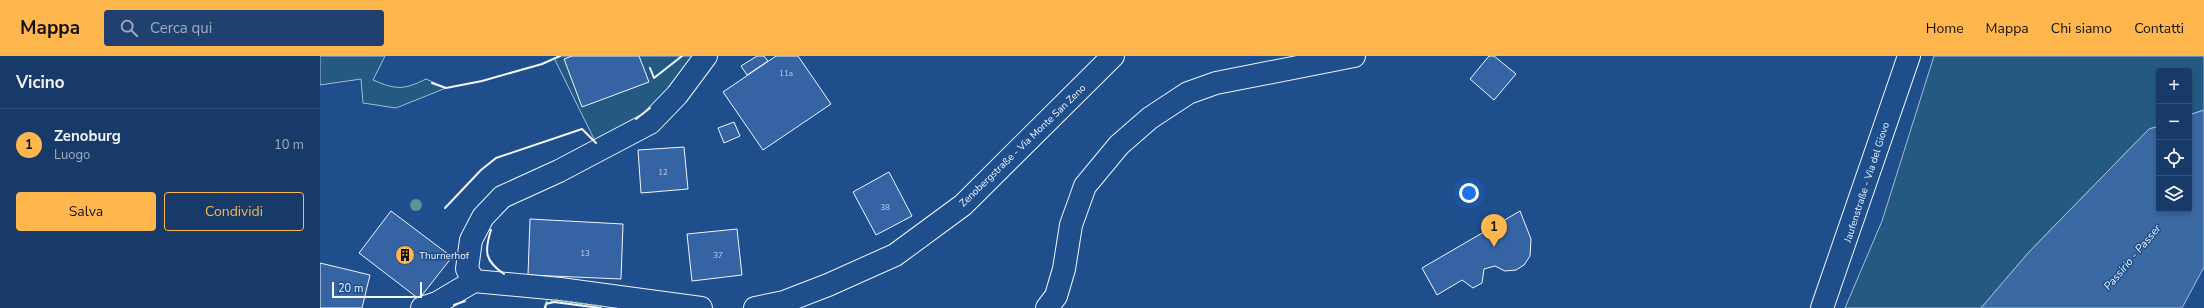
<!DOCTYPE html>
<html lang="it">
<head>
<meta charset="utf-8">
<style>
	:root { --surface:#173a69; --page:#20416f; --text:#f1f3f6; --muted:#9eadc0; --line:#36547d; --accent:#ffb74d }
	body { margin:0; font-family:"Nunito Sans",sans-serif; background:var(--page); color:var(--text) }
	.controls { position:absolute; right:12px; top:12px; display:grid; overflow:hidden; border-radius:4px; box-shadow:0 2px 6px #0003 }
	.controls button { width:36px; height:36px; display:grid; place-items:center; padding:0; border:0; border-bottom:1px solid var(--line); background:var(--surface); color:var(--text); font:20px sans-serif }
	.scale { position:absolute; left:12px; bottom:10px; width:90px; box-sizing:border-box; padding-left:4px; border:2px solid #f2f6ff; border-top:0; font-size:11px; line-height:14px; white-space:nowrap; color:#f2f6ff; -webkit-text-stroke:3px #1f4e8c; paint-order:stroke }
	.you { position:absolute; left:1149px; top:137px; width:14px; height:14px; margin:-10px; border:3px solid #fff; border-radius:50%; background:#1a73e8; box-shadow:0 0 0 6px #1a73e833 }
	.badge { display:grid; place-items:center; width:26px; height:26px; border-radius:50%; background:var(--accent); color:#111; font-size:13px; font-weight:700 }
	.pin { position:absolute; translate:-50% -33px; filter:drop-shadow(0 1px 2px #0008) }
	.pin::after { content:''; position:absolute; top:21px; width:14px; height:12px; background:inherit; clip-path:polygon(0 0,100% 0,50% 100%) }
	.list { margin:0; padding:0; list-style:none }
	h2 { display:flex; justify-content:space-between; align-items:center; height:52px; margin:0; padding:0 16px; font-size:17px }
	h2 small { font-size:13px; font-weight:400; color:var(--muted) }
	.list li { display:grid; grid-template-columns:26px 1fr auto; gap:12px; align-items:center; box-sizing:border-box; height:72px; padding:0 16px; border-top:1px solid var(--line) }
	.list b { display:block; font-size:15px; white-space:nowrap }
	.list p { margin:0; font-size:13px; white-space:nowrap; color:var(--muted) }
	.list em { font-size:13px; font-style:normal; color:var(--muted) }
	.actions { display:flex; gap:8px; padding:12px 16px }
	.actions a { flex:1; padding:9px 0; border:1px solid var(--accent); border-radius:4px; text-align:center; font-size:14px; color:var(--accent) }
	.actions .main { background:var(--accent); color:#111 }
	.icon { flex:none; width:22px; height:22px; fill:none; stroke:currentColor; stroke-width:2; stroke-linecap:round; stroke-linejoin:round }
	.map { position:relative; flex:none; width:1884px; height:252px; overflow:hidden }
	header { display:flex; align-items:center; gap:24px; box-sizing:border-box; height:56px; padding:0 20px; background:var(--accent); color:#111 }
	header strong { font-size:19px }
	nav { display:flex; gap:22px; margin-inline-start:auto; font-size:14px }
	.search { width:280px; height:36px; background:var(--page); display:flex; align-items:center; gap:10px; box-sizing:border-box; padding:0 14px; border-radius:4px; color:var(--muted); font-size:15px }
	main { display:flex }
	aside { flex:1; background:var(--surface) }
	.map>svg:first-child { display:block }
</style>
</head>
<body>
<header>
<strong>Mappa</strong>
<div class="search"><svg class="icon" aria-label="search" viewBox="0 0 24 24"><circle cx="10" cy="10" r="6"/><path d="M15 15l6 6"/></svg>Cerca qui</div>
<nav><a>Home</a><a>Mappa</a><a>Chi siamo</a><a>Contatti</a></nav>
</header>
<main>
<aside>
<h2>Vicino<small></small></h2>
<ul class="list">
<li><span class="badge">1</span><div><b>Zenoburg</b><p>Luogo</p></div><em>10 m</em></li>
</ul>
<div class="actions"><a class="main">Salva</a><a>Condividi</a></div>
</aside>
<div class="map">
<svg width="1884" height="252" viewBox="0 0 1884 252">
	<rect width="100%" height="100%" fill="#1f4e8c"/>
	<path fill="#245a82" stroke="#a8bbd7" d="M0 0H65L53 24C76 34 84 34 106 23L126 32 76 52 43 47 41 23 0 29Z
		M240 0H379L340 44 319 61 276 87 234 2Z
		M1614 0H1884V54L1869 59V15H1839V70L1829 73 1709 196 1661 252H1525L1562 165Z"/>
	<path fill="#3b69a3" stroke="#a8bbd7" d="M1884 54V211L1862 252H1661L1709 196 1829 73 1839 70V153H1869V59Z"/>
	<path fill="#3563a3" stroke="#f2f6ff" d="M252 0H319L329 26 262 51 244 3Z
		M437 0H444L448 5 427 19 421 10Z
		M456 0H478L511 48 443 94 403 36Z
		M1169 0H1174L1196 18 1174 44 1150 23Z
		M414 66 420 80 404 87 398 72Z
		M364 91 368 133 321 137 318 94Z
		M569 116 592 160 556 179 533 136Z
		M71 155 132 201 99 243 39 197Z
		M1200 155 1211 183 1210 200 1204 209 1196 214 1185 215 1175 210 1164 213 1162 227 1153 232 1142 224 1117 239 1102 212Z
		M210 163 303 168 301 223 208 219Z
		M417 173 422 219 372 225 367 178Z
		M0 207 50 219 42 252H0Z"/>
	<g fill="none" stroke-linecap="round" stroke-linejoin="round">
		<defs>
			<path id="minor" d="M154 225 147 213 151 184 163 161 182 141 239 115 330 67 357 39 386 0
				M154 225 240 233 381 252
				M102 252 117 247 154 225
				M435 252 464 246 508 229 575 199 643 149 793 0
				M727 252 736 240 744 213 751 169 765 130 799 89 830 62 868 37 896 27 1034 0"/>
			<path id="major" d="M1502 252 1589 0"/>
		</defs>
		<use href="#minor" stroke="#f2f6ff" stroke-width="24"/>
		<use href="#major" stroke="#f2f6ff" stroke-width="24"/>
		<use href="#minor" stroke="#1f4e8c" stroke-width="22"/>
		<use href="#major" stroke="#1f4e8c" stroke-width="22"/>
		<path stroke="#97c8a6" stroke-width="3" stroke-dasharray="2 3" stroke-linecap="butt" d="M225 252 227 246 234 244 283 251"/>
		<path stroke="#f2f6ff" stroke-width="2" d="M330 12 334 22 362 0
			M112 27 126 32 162 25 222 8 240 0
			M316 63 330 52
			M125 152 161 114 176 102 262 73 276 87
			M171 174C164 196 165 205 184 218
			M134 249 145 245
			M225 252 226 248 234 246 280 252"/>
	</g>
	<circle fill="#61919a" cx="96" cy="149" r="6"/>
	<defs>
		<symbol id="building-disc" viewBox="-11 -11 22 22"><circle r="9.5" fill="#ffb74d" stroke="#1f4e8c"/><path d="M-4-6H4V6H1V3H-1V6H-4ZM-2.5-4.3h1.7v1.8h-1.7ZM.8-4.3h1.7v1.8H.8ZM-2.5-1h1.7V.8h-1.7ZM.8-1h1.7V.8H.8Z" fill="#111"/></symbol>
	</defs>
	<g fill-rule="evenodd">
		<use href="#building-disc" x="74" y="188" width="22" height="22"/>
	</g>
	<g text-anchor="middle" stroke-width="3" stroke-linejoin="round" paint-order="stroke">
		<g font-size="8" fill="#c3d1e8">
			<text x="466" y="20">11a</text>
			<text x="343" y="119">12</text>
			<text x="565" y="154">38</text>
			<text x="265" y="200">13</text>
			<text x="398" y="202">37</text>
		</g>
		<g font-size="10" fill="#f2f6ff" stroke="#1f4e8c">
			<text transform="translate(702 89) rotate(-44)" y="4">Zenobergstraße - Via Monte San Zeno</text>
			<text transform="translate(1546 126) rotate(-72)" y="4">Jaufenstraße - Via del Giovo</text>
		</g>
		<g font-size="10" fill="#f2f6ff" stroke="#1f4e8c" text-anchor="start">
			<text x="99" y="203">Thurnerhof</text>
		</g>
		<g font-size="11" font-style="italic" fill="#f2f6ff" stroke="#1f4e8c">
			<text transform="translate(1812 201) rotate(-50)" y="4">Passirio - Passer</text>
		</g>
	</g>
</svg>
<div class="controls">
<button>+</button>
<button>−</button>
<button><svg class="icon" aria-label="locate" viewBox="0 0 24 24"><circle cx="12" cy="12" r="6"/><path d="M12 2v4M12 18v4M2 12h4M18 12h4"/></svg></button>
<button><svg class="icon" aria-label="layers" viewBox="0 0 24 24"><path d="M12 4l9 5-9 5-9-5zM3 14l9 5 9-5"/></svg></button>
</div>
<div class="scale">20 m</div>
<div class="you"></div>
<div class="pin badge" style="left:1174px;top:191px">1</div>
</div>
</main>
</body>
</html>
